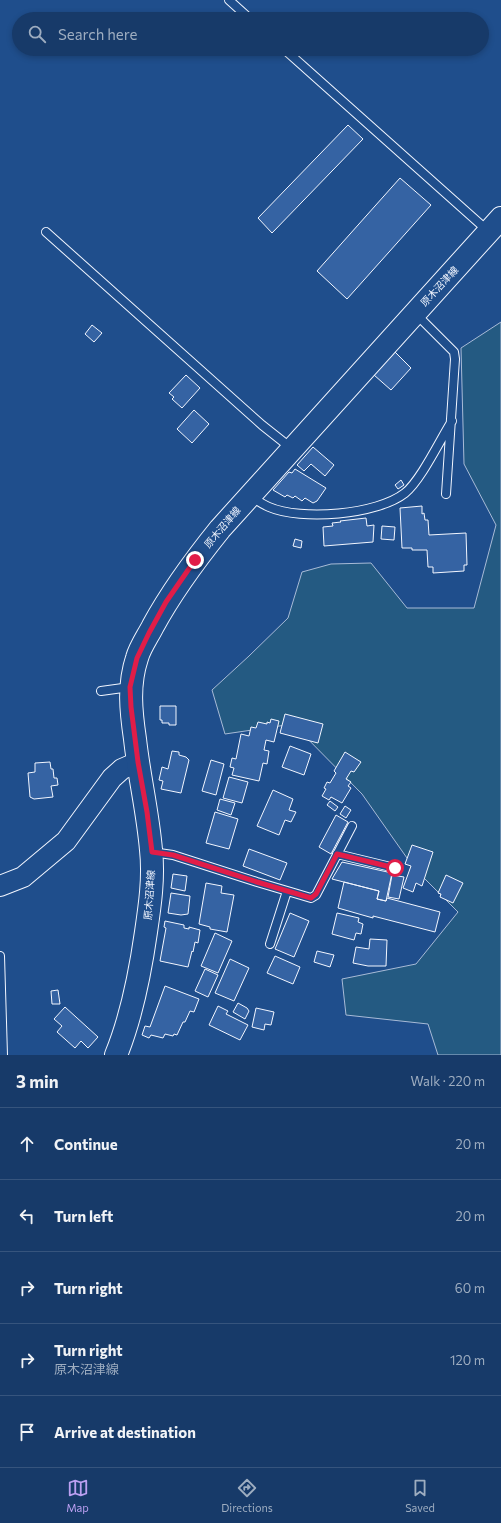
<!DOCTYPE html>
<html lang="en">
<head>
<meta charset="utf-8">
<style>
	:root { --surface:#173a69; --page:#20416f; --text:#f1f3f6; --muted:#9eadc0; --line:#36547d; --accent:#bca0f2 }
	body { margin:0; font-family:Commissioner,"Noto Sans JP",sans-serif; background:var(--page); color:var(--text) }
	.stop { position:absolute; width:12px; height:12px; margin:-9px; border:3px solid #e11d48; border-radius:50%; background:#fff }
	.stop.end { background:#e11d48; border-color:#fff; box-shadow:0 1px 4px #0008 }
	.list { margin:0; padding:0; list-style:none }
	h2 { display:flex; justify-content:space-between; align-items:center; height:52px; margin:0; padding:0 16px; font-size:17px }
	h2 small { font-size:13px; font-weight:400; color:var(--muted) }
	.list li { display:grid; grid-template-columns:26px 1fr auto; gap:12px; align-items:center; box-sizing:border-box; height:72px; padding:0 16px; border-top:1px solid var(--line) }
	.list b { display:block; font-size:15px; white-space:nowrap }
	.list p { margin:0; font-size:13px; white-space:nowrap; color:var(--muted) }
	.list em { font-size:13px; font-style:normal; color:var(--muted) }
	.icon { flex:none; width:22px; height:22px; fill:none; stroke:currentColor; stroke-width:2; stroke-linecap:round; stroke-linejoin:round }
	.map { position:relative; flex:none; width:501px; height:1055px; overflow:hidden }
	.search { position:absolute; background:var(--surface); box-shadow:0 2px 6px #0003; left:12px; right:12px; top:12px; height:44px; display:flex; align-items:center; gap:10px; box-sizing:border-box; padding:0 14px; border-radius:22px; color:var(--muted); font-size:15px }
	.sheet { height:412px; background:var(--surface) }
	nav { display:flex; justify-content:space-around; align-items:center; box-sizing:border-box; height:56px; border-top:1px solid var(--line); background:var(--surface); font-size:11px; color:var(--muted) }
	nav a { display:grid; justify-items:center; gap:2px }
	nav .on { color:var(--accent) }
	.map>svg:first-child { display:block }
</style>
</head>
<body>
<div class="map">
<svg width="501" height="1055" viewBox="0 0 501 1055">
	<rect width="100%" height="100%" fill="#1f4e8c"/>
	<path fill="#245a82" stroke="#a8bbd7" d="M501 322V1055H438L428 1024 346 1015 342 979 416 964 458 912 414 868 362 794 293 724 225 734 212 690 249 656 288 618 302 572 331 564 371 563 407 608H474L496 525 464 464 461 348Z"/>
	<path fill="#3563a3" stroke="#f2f6ff" d="M348 125 363 139 272 233 258 218Z
		M400 178 431 205 347 299 317 271Z
		M92 325 102 333 94 342 85 334Z
		M395 352 411 368 391 390 374 375Z
		M186 375 200 388 182 408 172 399 174 397 169 393Z
		M194 410 209 424 192 443 177 429Z
		M313 447 334 465 325 476 311 464 304 471 297 465Z
		M295 469 326 488 317 501 313 503 305 498 302 501 295 496 293 498 287 495 285 497 273 490 289 472 292 473Z
		M401 480 404 485 398 489 395 485Z
		M422 506V514L424 513 425 520H428L429 535 466 533 467 565H464V571L433 573V567H428L427 550H412V548H402L400 508Z
		M366 518 367 526 374 525 373 542 324 546 323 527 333 526 332 523 341 522 340 521Z
		M382 526 395 527 394 540 381 539Z
		M295 539 302 541 301 548 293 546Z
		M160 706H176V725H169V723H162V720H160Z
		M285 714 323 724 318 743 280 733Z
		M271 719 279 721 274 742 266 740 264 750 269 751 267 764 263 763 259 781 232 775 234 768 230 767 232 758 236 759 241 734 249 736 251 727 256 728 258 722 267 724V722L270 723Z
		M290 746 311 754 304 775 282 767Z
		M172 751 179 752V755L186 757 189 760 181 793 161 789 163 781 159 780 162 767 168 769Z
		M345 752 361 762 354 772 351 771 346 779 351 782 348 786 351 788 342 803 331 797 329 800 322 796 326 789 324 788 327 782 330 783 336 773 334 771Z
		M211 760 224 764 216 795 202 791Z
		M50 762 51 769H53L54 778H57L58 785 51 786 53 797 34 799 30 797 28 773 35 772V763Z
		M229 777 248 782 242 803 223 798Z
		M273 790 293 799 289 810 296 812 291 822 285 820 279 835 257 826Z
		M220 799 235 803 231 815 217 810Z
		M330 801 338 807 335 811 327 805Z
		M345 806 351 810 346 818 340 814Z
		M215 812 238 819 229 849 206 843Z
		M336 815 348 822 331 854 319 847Z
		M412 845 433 852 422 886 416 883 413 892 403 888 411 866 405 864Z
		M249 849 287 863 280 880 243 866Z
		M342 862 392 873 386 901 377 899 379 891 332 879Z
		M173 874 187 876 185 891 171 888Z
		M392 875 404 877 399 899 388 897Z
		M446 875 463 883 453 903 440 897 441 894 438 893Z
		M344 882 379 891 377 899 386 901 387 898 440 912 435 932 373 916V918L338 908Z
		M206 883 222 886 221 893 234 895 227 932 210 929V927L199 924Z
		M171 893 190 896 188 914 181 915 168 913Z
		M290 913 309 921 294 957 275 949Z
		M337 913 359 918 358 922 363 924 361 934 356 933 354 940 332 934Z
		M165 921 184 925V928L189 929V927L200 930 198 943 195 942 193 952 192 951 188 967 160 961 166 928 164 927Z
		M215 933 232 941 218 973 201 966Z
		M370 939 387 940 386 966H368L353 963 356 947 369 949Z
		M317 951 334 955 330 967 314 962Z
		M275 956 300 967 293 984 267 973Z
		M230 959 249 968 234 1001 215 993Z
		M205 969 218 975 208 997 195 991Z
		M165 986 199 999 194 1012 190 1011 185 1022H183L177 1035 174 1034 173 1036 165 1034 163 1038 151 1035 149 1038 142 1035 145 1026 150 1027Z
		M58 990 60 1004H52L51 991Z
		M238 1003 247 1008 249 1011 245 1019 233 1012Z
		M218 1006 228 1011 226 1014 248 1025 240 1040 209 1025Z
		M65 1007 98 1037 88 1048 81 1041 75 1048 57 1032 62 1026 54 1019Z
		M256 1008 274 1012 271 1025 265 1024 264 1030 252 1027Z"/>
	<g fill="none" stroke-linecap="round" stroke-linejoin="round">
		<defs>
			<path id="service" d="M229 0 250 19
				M284 49 488 231
				M46 232 262 425 291 448
				M416 314 454 352 455 359 446 494
				M250 496C256 500 262 504 269 507 301 521 377 515 405 493 421 480 440 440 452 421
				M101 691 130 687
				M152 852 173 855 257 882 311 898 316 895 352 826
				M337 854 395 868
				M270 944 287 891
				M0 956 3 1055"/>
			<path id="tertiary" d="M0 886 23 877 66 841 112 778 122 769 138 762"/>
			<path id="secondary" d="M116 1055C132 1016 140 974 146 932 150 905 154 877 151 850 148 813 139 776 135 739 131 712 128 685 137 658 140 647 148 636 153 626 172 591 195 560 220 529L501 218"/>
		</defs>
		<use href="#service" stroke="#f2f6ff" stroke-width="10"/>
		<use href="#tertiary" stroke="#f2f6ff" stroke-width="22"/>
		<use href="#secondary" stroke="#f2f6ff" stroke-width="24"/>
		<use href="#service" stroke="#1f4e8c" stroke-width="8"/>
		<use href="#tertiary" stroke="#1f4e8c" stroke-width="20"/>
		<use href="#secondary" stroke="#1f4e8c" stroke-width="22"/>
	</g>
	<g fill="none" stroke-linecap="round" stroke-linejoin="round">
		<path stroke="#e11d48" stroke-width="5" d="M195 560 166 602 149 633 137 658 130 687 131 707 138 762 147 812 152 852 173 855 257 882 311 898 316 894 337 854 395 868"/>
	</g>
	<g text-anchor="middle" stroke-width="3" stroke-linejoin="round" paint-order="stroke">
		<g font-size="10" fill="#f2f6ff" stroke="#1f4e8c">
			<text transform="translate(439 286) rotate(-47)" y="4">原木沼津線</text>
			<text transform="translate(222 527) rotate(-50)" y="4">原木沼津線</text>
			<text transform="translate(149 895) rotate(-86)" y="4">原木沼津線</text>
		</g>
	</g>
</svg>
<div class="stop" style="left:395px;top:868px"></div>
<div class="stop end" style="left:195px;top:560px"></div>
<div class="search"><svg class="icon" aria-label="search" viewBox="0 0 24 24"><circle cx="10" cy="10" r="6"/><path d="M15 15l6 6"/></svg>Search here</div>
</div>
<section class="sheet">
<h2>3 min<small>Walk · 220 m</small></h2>
<ul class="list">
<li><svg class="icon" aria-label="ahead" viewBox="0 0 24 24"><path d="M12 20V5M6 11l6-6 6 6"/></svg><div><b>Continue</b></div><em>20 m</em></li>
<li><svg class="icon" aria-label="left" viewBox="0 0 24 24"><path d="M17 20v-9H6M10 6l-5 5 5 5"/></svg><div><b>Turn left</b></div><em>20 m</em></li>
<li><svg class="icon" aria-label="right" viewBox="0 0 24 24"><path d="M7 20v-9h11M14 6l5 5-5 5"/></svg><div><b>Turn right</b></div><em>60 m</em></li>
<li><svg class="icon" aria-label="right" viewBox="0 0 24 24"><path d="M7 20v-9h11M14 6l5 5-5 5"/></svg><div><b>Turn right</b><p>原木沼津線</p></div><em>120 m</em></li>
<li><svg class="icon" aria-label="arrive" viewBox="0 0 24 24"><path d="M6 21V4h12l-3 4 3 4H6"/></svg><div><b>Arrive at destination</b></div></li>
</ul>
</section>
<nav>
<a class="on"><svg class="icon" aria-label="map" viewBox="0 0 24 24"><path d="M3 6l6-2 6 2 6-2v14l-6 2-6-2-6 2zM9 4v14M15 6v14"/></svg>Map</a>
<a><svg class="icon" aria-label="directions" viewBox="0 0 24 24"><path d="M12 3l9 9-9 9-9-9zM9 14v-3h6M13 9l2 2-2 2"/></svg>Directions</a>
<a><svg class="icon" aria-label="saved" viewBox="0 0 24 24"><path d="M7 4h10v16l-5-4-5 4z"/></svg>Saved</a>
</nav>
</body>
</html>
